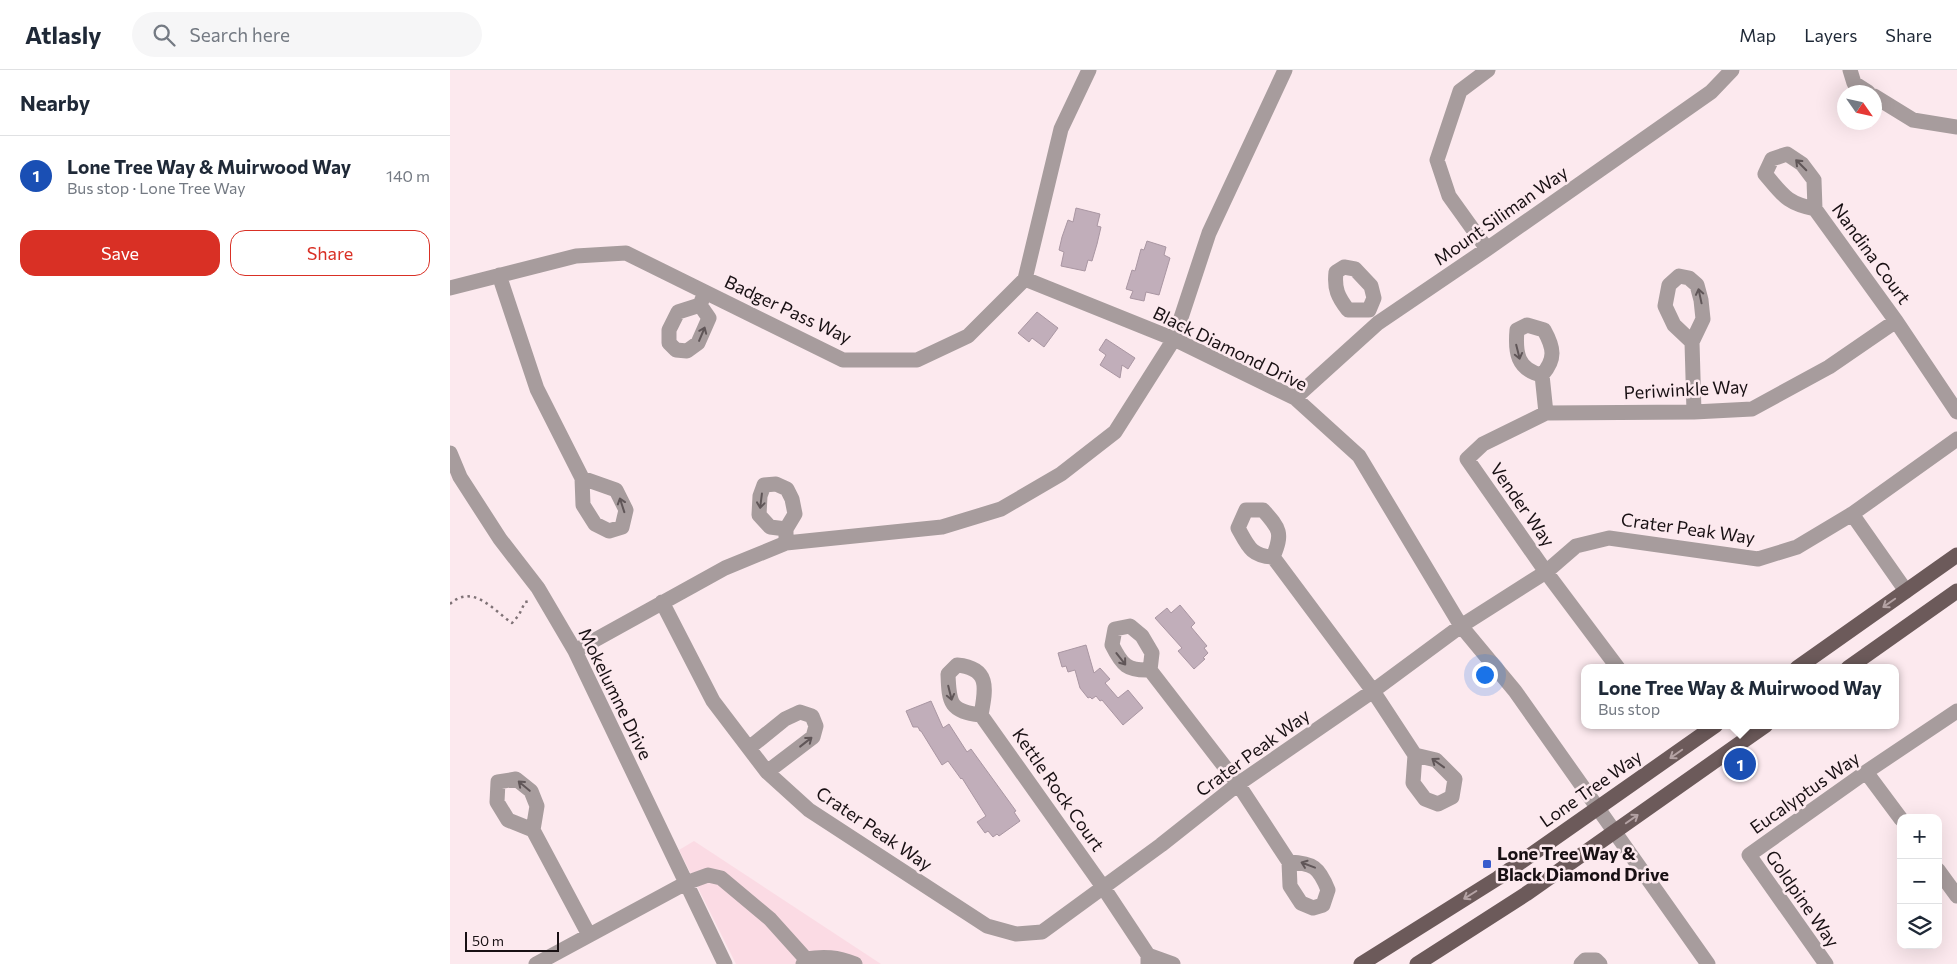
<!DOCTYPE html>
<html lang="en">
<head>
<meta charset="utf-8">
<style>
	:root { --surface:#fff; --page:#f6f6f7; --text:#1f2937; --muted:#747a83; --line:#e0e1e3; --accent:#d93025 }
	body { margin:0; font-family:Commissioner,sans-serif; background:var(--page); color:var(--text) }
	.controls { position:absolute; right:15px; bottom:15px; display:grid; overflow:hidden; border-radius:10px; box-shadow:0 5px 20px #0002 }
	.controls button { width:45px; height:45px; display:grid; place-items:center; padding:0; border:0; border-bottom:1px solid var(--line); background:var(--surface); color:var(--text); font:25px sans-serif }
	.compass { position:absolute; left:1387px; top:15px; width:45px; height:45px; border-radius:50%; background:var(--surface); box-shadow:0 5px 20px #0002; rotate:124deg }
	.scale { position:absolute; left:15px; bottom:12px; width:94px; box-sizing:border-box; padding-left:5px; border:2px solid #181013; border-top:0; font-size:14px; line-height:18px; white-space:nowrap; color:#181013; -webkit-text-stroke:4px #fce9ee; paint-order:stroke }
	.you { position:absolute; left:1034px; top:604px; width:18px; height:18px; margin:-12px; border:4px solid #fff; border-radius:50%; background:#1a73e8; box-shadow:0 0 0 8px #1a73e833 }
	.badge { display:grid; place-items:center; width:32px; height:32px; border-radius:50%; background:var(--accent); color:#fff; font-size:16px; font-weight:700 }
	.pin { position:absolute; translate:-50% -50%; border:2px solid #fff; box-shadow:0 1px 5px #0006 }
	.popup { position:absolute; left:1131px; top:594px; width:318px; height:65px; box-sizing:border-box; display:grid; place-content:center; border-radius:10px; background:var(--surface); filter:drop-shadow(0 1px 4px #0005); font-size:16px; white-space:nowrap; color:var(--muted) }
	.popup b { font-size:19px; color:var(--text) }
	.popup::after { content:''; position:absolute; left:50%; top:100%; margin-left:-10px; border:10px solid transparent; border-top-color:var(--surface) }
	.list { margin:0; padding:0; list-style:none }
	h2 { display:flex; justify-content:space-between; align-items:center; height:65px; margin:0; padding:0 20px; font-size:21px }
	h2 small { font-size:16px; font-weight:400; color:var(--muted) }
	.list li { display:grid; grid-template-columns:32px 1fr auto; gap:15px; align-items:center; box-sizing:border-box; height:80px; padding:0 20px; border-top:1px solid var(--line) }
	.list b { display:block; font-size:19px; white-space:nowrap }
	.list p { margin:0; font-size:16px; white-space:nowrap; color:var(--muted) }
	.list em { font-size:16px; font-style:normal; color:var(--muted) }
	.actions { display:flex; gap:10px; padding:15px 20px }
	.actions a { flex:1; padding:11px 0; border:1px solid var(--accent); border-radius:15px; text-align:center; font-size:18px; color:var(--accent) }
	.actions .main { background:var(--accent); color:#fff }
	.icon { flex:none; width:28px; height:28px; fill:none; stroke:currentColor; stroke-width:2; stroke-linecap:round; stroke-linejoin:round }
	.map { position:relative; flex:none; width:1507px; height:894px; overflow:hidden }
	header { display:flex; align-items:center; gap:30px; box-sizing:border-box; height:70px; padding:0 25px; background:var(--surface); border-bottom:1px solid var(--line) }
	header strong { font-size:24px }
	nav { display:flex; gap:28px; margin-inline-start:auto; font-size:18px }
	.search { width:350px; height:45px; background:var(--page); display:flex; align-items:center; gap:12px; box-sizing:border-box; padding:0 18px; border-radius:28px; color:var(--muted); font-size:19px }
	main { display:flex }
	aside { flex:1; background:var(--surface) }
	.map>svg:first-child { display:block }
</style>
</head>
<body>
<header>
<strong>Atlasly</strong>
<div class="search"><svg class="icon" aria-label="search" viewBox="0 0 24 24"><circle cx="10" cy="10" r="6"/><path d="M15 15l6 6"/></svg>Search here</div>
<nav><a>Map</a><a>Layers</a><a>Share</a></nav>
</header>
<main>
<aside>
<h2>Nearby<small></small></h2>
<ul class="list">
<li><span class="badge" style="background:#1a4fb4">1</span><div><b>Lone Tree Way &amp; Muirwood Way</b><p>Bus stop · Lone Tree Way</p></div><em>140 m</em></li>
</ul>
<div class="actions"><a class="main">Save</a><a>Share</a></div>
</aside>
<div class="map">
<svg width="1507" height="894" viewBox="0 0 1507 894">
	<rect width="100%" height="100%" fill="#fce9ee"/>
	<path fill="#fbdbe4" d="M244 771 431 894H286L229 780Z"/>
	<path fill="#c1aeba" stroke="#a996a2" d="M626 138 650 144 647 156 651 157 647 174 642 191 638 190 635 201 611 196 614 182 609 180 612 167 618 150 623 152Z
		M697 171 716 177 714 185 720 188 709 225 696 222 694 231 680 228 683 221 676 219 682 200 685 201 691 179 694 180Z
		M587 242 608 258 594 277 582 268 579 272 568 263Z
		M656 269 685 288 678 299 672 295 670 308 650 295 656 285 649 280Z
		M730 535 745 553 741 557 757 576 754 578 758 583 753 588 755 589 744 599 728 581 732 578 705 548 717 538 721 543Z
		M636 575 644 603 650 598 660 609 655 613 668 628 678 620 693 638 673 655 652 630 650 631 646 626 642 629 640 627 638 628 630 618 625 600 618 602 616 596 612 597 608 583Z
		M481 631 493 658 499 654 517 682 521 679 566 741 564 742 570 751 549 766 547 764 543 767 538 761 535 763 527 752 536 746 512 708 511 709 498 691 492 695 471 661H470L468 657H463L456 641Z"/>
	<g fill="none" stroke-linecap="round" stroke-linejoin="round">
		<path stroke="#7f7276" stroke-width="2.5" stroke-dasharray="2.5 4" stroke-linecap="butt" d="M0 534C23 513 43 540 62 553L69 545 75 532 80 531"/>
		<path stroke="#a79c9d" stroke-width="15" d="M1400 0 1404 13 1418 22
			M1424 26 1463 50 1507 57
			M1365 139C1336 133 1333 125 1315 104L1322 89 1337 84 1352 94 1364 110 1365 139 1446 251 1507 342
			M1037 179 999 126 987 90 1010 21 1038 0
			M894 197 905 199 921 216 924 228 919 240H898C888 227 884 219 886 202Z
			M49 205 87 319 132 408 133 435 145 454 159 461 172 457 176 440 166 420 132 408
			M575 209 724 269 845 328 909 386 1011 556 1065 621 1258 894
			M0 218 126 186 176 183 393 290H467L518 266 575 209 611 59 639 0
			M250 235 259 248 248 273 237 281 226 280 219 273V260L228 242 250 235 255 222
			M1242 272 1224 255 1215 236 1219 215 1229 206 1239 208 1247 215 1251 230 1253 249 1242 272 1244 342
			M1092 305C1067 300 1065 282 1067 260L1077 255 1094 260C1104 278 1106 289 1092 305L1096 343
			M845 328 928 253 1037 179 1261 22 1282 0
			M0 383 10 407 50 469 88 518 125 581 275 894
			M796 440H813C830 459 833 463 823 487 801 486 798 476 788 458Z
			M1402 444 1456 521
			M336 473V459L345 444 342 429 337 419 326 414 314 415 310 426 309 445 320 457 336 459
			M823 487 923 621 965 685 963 713 975 729 988 734 1002 727 1005 709 986 690 965 685
			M212 532 263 631 317 702 359 740 537 856 566 864 592 862 711 775 788 714 923 621 1011 556 1096 502 1126 476 1159 468 1308 489 1347 477 1402 444 1507 369
			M125 581 275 498 336 473 492 457 551 439 611 404 665 362 724 269 759 163 835 0
			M1168 598 1096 502 1017 389 1033 374 1096 343 1244 342 1302 339 1379 297 1446 251
			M700 600C677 601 672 595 662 575L665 559 680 556 692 566 702 583 700 600 788 714 839 792 840 816 851 833 863 838 873 835 878 820C869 797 863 793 839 792
			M531 645C500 641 499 634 498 604L507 595C540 598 536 618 531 645L653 817 698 885V894
			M299 678 335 649 350 642 362 646 366 656 363 667 317 702
			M1416 702 1451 749
			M83 760 58 750 47 732 48 712 66 709 81 721 87 736 83 760 139 865
			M1488 800 1507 826
			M698 885 723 894
			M86 894 236 813 258 805 271 808 320 849 356 889
			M353 894 356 889C374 886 387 887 405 894
			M1131 894 1135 890H1146L1150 894
			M1376 894 1299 785 1416 702 1507 641"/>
		<path stroke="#6c5a5a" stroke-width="15" d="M1347 598 1507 485
			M1398 598 1507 521
			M911 894 1048 808 1266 655
			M967 894 1076 824 1316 655"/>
	</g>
	<defs><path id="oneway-shaft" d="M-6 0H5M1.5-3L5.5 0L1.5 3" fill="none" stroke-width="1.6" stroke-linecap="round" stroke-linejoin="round" transform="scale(1.25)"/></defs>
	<g stroke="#605658">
		<use href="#oneway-shaft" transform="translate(1351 95) rotate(-135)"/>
		<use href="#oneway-shaft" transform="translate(1250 226) rotate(-102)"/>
		<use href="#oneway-shaft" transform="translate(252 264) rotate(-67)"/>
		<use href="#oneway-shaft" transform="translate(1068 282) rotate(76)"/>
		<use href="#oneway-shaft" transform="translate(311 431) rotate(97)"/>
		<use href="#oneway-shaft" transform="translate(172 435) rotate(-108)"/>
		<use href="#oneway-shaft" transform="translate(671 589) rotate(52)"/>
		<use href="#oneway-shaft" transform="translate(500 623) rotate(76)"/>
		<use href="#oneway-shaft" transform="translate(356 672) rotate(-38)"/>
		<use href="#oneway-shaft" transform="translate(988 693) rotate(-144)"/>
		<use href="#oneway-shaft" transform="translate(74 716) rotate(-140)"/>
		<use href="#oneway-shaft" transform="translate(858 795) rotate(-159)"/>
	</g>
	<g stroke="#b4a2a4">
		<use href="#oneway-shaft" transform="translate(1439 533) rotate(145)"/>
		<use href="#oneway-shaft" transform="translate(1226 684) rotate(145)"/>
		<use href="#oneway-shaft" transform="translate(1182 749) rotate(-35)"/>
		<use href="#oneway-shaft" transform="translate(1020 825) rotate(148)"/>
	</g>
	<rect fill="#385ccd" stroke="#fce9ee" stroke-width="2" x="1032" y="789" width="10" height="10" rx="2.5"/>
	<g text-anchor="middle" stroke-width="5" stroke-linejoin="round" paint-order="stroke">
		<g font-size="18" fill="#181013" stroke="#fce9ee">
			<text transform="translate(1051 146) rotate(-35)" y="6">Mount Siliman Way</text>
			<text transform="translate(1421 184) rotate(54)" y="6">Nandina Court</text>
			<text transform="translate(338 240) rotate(25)" y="6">Badger Pass Way</text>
			<text transform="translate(780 279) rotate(26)" y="6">Black Diamond Drive</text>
			<text transform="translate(1236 320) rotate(-3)" y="6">Periwinkle Way</text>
			<text transform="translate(1072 435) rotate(55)" y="6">Vender Way</text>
			<text transform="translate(1238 459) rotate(8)" y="6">Crater Peak Way</text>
			<text transform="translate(165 624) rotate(64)" y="6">Mokelumne Drive</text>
			<text transform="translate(803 683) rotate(-36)" y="6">Crater Peak Way</text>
			<text transform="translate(1141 719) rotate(-35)" y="6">Lone Tree Way</text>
			<text transform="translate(608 720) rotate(55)" y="6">Kettle Rock Court</text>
			<text transform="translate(1355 723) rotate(-35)" y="6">Eucalyptus Way</text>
			<text transform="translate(424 759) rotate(34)" y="6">Crater Peak Way</text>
			<text transform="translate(1352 829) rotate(55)" y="6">Goldpine Way</text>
		</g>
		<g font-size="18" font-weight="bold" fill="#181013" stroke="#fce9ee" text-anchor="start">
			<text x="1047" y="790">Lone Tree Way &amp;<tspan x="1047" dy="21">Black Diamond Drive</tspan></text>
		</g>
	</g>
</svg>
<div class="controls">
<button>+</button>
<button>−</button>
<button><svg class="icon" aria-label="layers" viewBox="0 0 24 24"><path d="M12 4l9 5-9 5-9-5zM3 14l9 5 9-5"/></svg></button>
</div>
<svg class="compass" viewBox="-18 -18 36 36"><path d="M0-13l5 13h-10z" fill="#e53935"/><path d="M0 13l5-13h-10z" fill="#747a83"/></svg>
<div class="scale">50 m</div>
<div class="you"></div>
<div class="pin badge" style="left:1290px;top:694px;background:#1a4fb4">1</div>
<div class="popup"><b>Lone Tree Way &amp; Muirwood Way</b>Bus stop</div>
</div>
</main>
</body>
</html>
